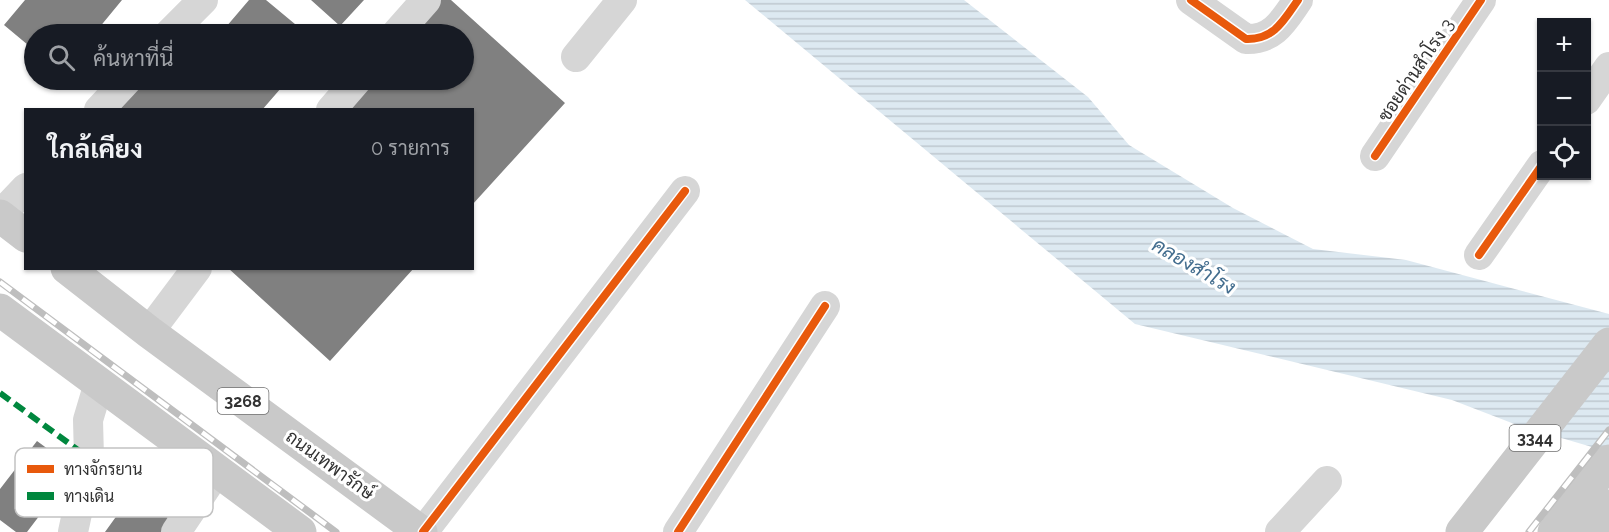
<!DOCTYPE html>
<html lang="th">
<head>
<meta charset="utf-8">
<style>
	:root { --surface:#171b24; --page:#242831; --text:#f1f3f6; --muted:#9ea1a6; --line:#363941 }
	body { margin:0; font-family:Raleway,Sarabun,sans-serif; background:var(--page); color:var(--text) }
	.controls { position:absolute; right:18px; top:18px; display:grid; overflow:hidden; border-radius:0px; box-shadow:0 2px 4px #0004 }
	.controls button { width:54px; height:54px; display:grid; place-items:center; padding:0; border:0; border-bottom:2px solid var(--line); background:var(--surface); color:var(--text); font:30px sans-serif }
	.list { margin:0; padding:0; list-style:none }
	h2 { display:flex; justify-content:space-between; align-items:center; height:78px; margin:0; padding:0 24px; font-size:26px }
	h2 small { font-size:20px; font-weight:400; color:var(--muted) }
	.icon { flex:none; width:33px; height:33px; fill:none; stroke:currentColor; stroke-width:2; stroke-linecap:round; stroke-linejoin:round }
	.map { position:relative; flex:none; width:1609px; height:532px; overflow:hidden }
	.search { position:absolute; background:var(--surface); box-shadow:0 2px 4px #0004; left:24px; top:24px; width:450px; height:66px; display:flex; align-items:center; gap:15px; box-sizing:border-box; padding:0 21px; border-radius:33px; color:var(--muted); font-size:22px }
	.panel { position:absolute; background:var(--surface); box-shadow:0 2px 4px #0004; left:24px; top:108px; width:450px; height:162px; border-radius:0px }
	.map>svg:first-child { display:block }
</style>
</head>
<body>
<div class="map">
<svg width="1609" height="532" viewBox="0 0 1609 532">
	<defs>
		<pattern id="water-rules" width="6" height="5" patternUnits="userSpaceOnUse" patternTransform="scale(1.5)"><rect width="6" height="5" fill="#dde9f1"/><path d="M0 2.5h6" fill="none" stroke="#bec8cf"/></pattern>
	</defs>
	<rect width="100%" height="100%" fill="#fff"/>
	<path fill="url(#water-rules)" d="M745 0H964L1088 97 1129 145 1233 208 1313 249 1406 260 1609 314V452L1517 425 1452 400 1135 324Z"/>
	<path fill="#808080" d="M25 0H122L94 34H34V50L4 25Z
		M249 0H266L307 34H220Z
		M311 0H364L340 26Z
		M441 0H451L565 103 472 205V110H341L368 80H464V34H409Z
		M144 80H288L262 110H119Z
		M228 268H414L330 361Z
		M37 441 75 469 27 532H16L0 520V489Z
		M133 493 174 522 167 532H105Z"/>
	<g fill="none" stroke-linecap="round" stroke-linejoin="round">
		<path stroke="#d6d6d6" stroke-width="30" d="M1191 0 1246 39C1274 40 1284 20 1298 0
			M169 34 203 0
			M396 34 426 0
			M576 57 622 0
			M1586 100 1609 67
			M99 110 127 80
			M331 110 357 80
			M1375 156 1481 0
			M0 215 26 188
			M1479 255 1542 165
			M149 332 197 268
			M73 532 89 458 88 420 99 383
			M176 532 217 471
			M423 532 685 191
			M678 532 825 306
			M1280 532 1327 481"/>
		<path stroke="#c9c9c9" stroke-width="33" d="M0 216 26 236
			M67 268 149 332 421 532
			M0 310 300 532
			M1462 532 1609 344
			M1554 532 1609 461
			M1588 532 1609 506"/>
		<defs>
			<path id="rail" d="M0 282 336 532
				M1529 532 1609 430"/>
		</defs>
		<use href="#rail" stroke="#bebebe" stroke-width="7"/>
		<use href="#rail" stroke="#fff" stroke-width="4.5" stroke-dasharray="14" stroke-linecap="butt"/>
		<path stroke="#00873e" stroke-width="6" stroke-dasharray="12 6" stroke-linecap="butt" d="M0 393 89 458"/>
		<defs>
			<path id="cycleway" d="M1191 0 1246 39C1274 40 1284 20 1298 0
				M1375 156 1481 0
				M1479 255 1542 165
				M423 532 685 191
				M678 532 825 306"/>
		</defs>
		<use href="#cycleway" stroke="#fff" stroke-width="11"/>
		<use href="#cycleway" stroke="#e8590c" stroke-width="8"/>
	</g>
	<g text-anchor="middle" stroke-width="6" stroke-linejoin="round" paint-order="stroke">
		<g fill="#fff" stroke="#707070" stroke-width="1.5">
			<rect x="217.5" y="388" width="51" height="26" rx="4.5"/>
			<rect x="1509.5" y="425" width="51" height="26" rx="4.5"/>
		</g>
		<g font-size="16" font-weight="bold" fill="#323232">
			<text x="243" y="407">3268</text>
			<text x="1535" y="444">3344</text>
		</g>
		<g font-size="18" fill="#323232" stroke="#fff">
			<text transform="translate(1416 70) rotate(-56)" y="6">ซอยด่านสำโรง 3</text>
			<text transform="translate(330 465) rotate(36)" y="6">ถนนเทพารักษ์</text>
		</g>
		<g font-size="20" font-style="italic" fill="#446e8f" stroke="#fff">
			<text transform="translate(1194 266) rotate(30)" y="7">คลองสำโรง</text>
		</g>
	</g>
	<rect x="15" y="448" width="198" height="69" rx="9" fill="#fff" stroke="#c2c2c2" stroke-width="1.5"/>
	<rect x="27" y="465" width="27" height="8" fill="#e8590c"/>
	<rect x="27" y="492" width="27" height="8" fill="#00873e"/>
	<g font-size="16" fill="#323232">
		<text x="64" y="475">ทางจักรยาน</text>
		<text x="64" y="502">ทางเดิน</text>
	</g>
</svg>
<div class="controls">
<button>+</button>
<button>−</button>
<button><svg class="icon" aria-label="locate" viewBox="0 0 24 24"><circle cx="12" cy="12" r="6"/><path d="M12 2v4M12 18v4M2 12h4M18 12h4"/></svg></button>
</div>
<div class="search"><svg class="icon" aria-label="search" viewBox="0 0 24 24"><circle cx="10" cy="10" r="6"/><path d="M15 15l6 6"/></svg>ค้นหาที่นี่</div>
<section class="panel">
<h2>ใกล้เคียง<small>0 รายการ</small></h2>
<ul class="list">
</ul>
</section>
</div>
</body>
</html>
